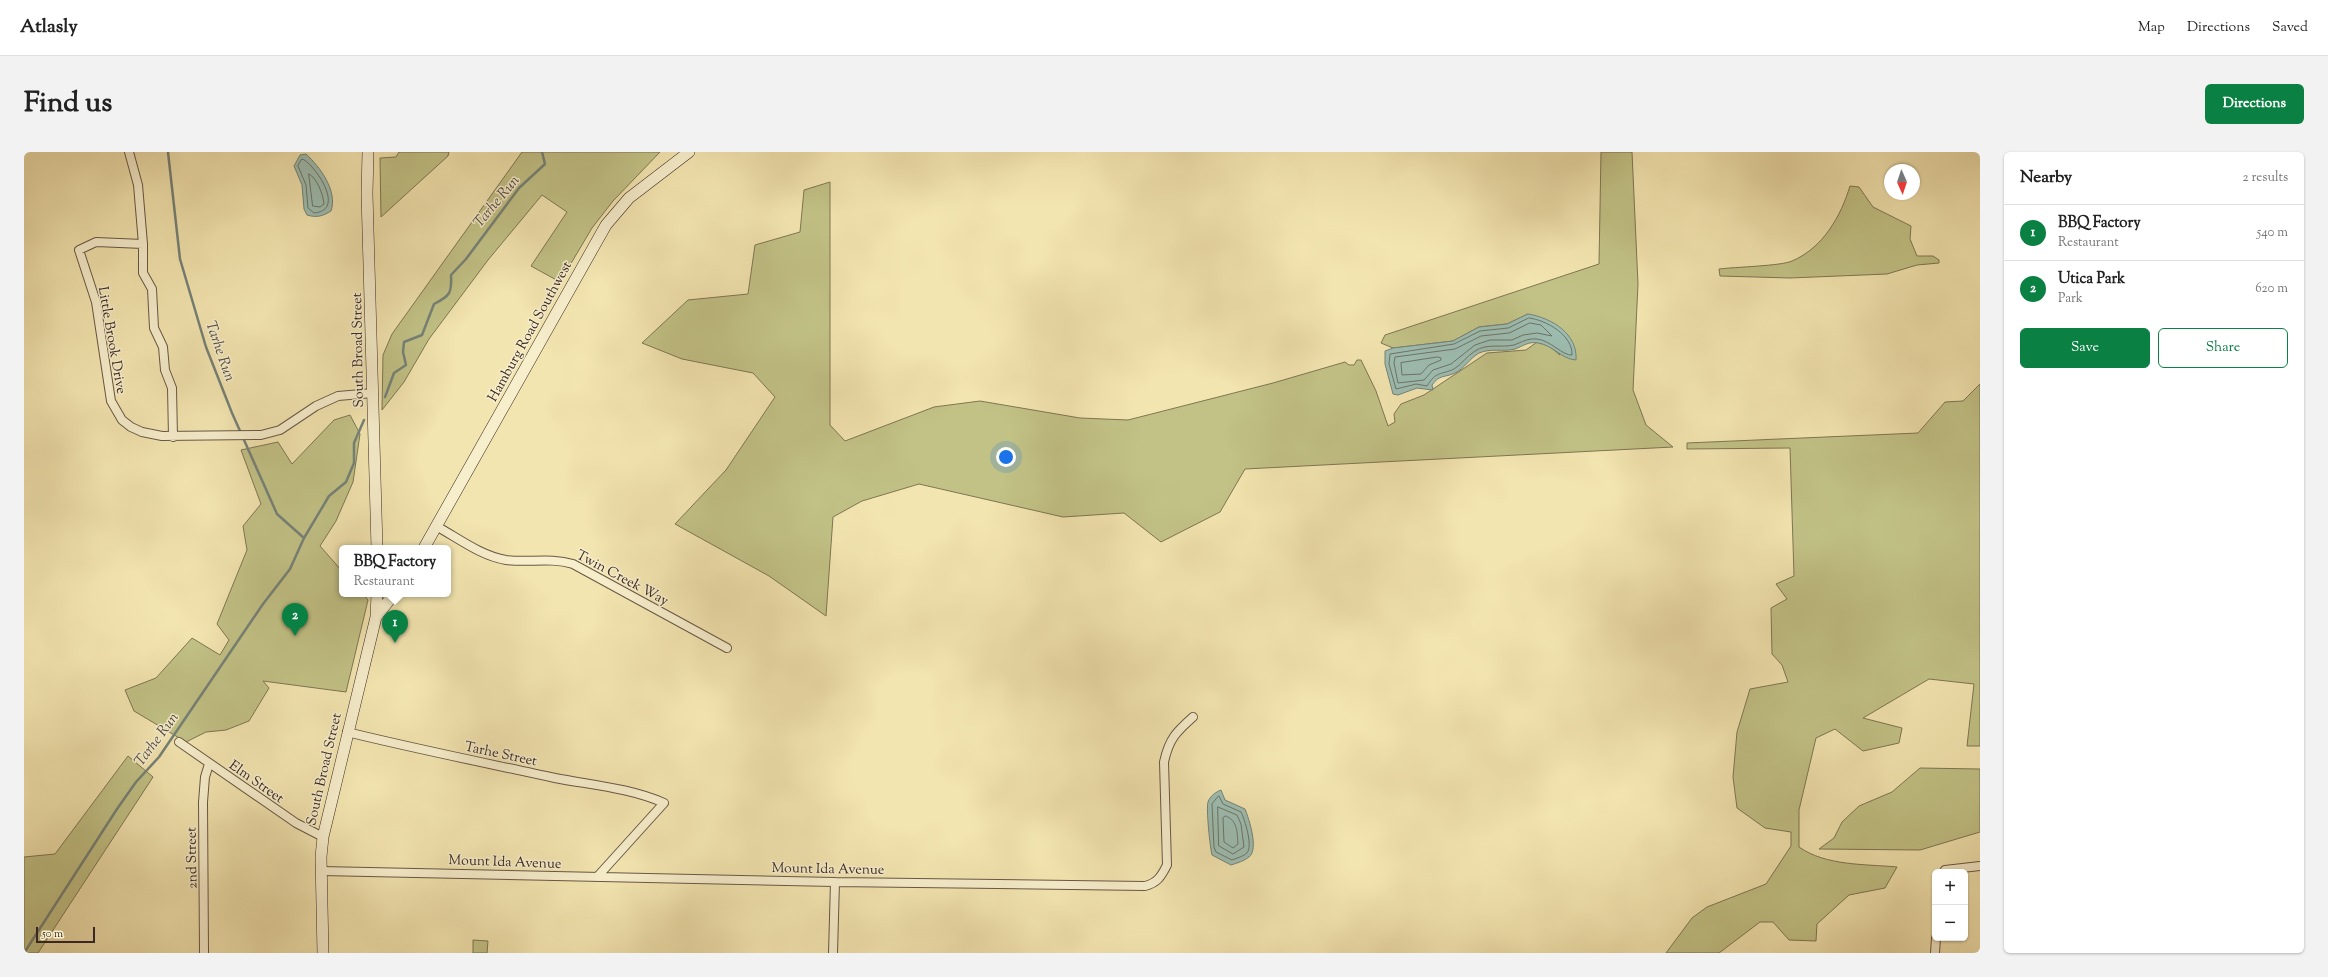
<!DOCTYPE html>
<html lang="en">
<head>
<meta charset="utf-8">
<style>
	:root { --surface:#fff; --page:#f2f2f2; --text:#222; --muted:#767676; --line:#e0e0e0; --accent:#0b8043 }
	body { margin:0; font-family:"Sorts Mill Goudy",serif; background:var(--page); color:var(--text) }
	.controls { position:absolute; right:12px; bottom:12px; display:grid; overflow:hidden; border-radius:6px; box-shadow:0 1px 3px #0004 }
	.controls button { width:36px; height:36px; display:grid; place-items:center; padding:0; border:0; border-bottom:1px solid var(--line); background:var(--surface); color:var(--text); font:20px sans-serif }
	.compass { position:absolute; left:1860px; top:12px; width:36px; height:36px; border-radius:50%; background:var(--surface); box-shadow:0 1px 3px #0004; rotate:177deg }
	.scale { position:absolute; left:12px; bottom:10px; width:59px; box-sizing:border-box; padding-left:4px; border:2px solid #3a2923; border-top:0; font-size:11px; line-height:14px; white-space:nowrap; color:#3a2923; -webkit-text-stroke:3px #f7eecc; paint-order:stroke }
	.you { position:absolute; left:982px; top:305px; width:14px; height:14px; margin:-10px; border:3px solid #fff; border-radius:50%; background:#1a73e8; box-shadow:0 0 0 6px #1a73e833 }
	.badge { display:grid; place-items:center; width:26px; height:26px; border-radius:50%; background:var(--accent); color:#fff; font-size:13px; font-weight:700 }
	.pin { position:absolute; translate:-50% -33px; filter:drop-shadow(0 1px 2px #0008) }
	.pin::after { content:''; position:absolute; top:21px; width:14px; height:12px; background:inherit; clip-path:polygon(0 0,100% 0,50% 100%) }
	.popup { position:absolute; left:315px; top:393px; width:112px; height:52px; box-sizing:border-box; display:grid; place-content:center; border-radius:6px; background:var(--surface); filter:drop-shadow(0 1px 3px #0005); font-size:13px; white-space:nowrap; color:var(--muted) }
	.popup b { font-size:15px; color:var(--text) }
	.popup::after { content:''; position:absolute; left:50%; top:100%; margin-left:-8px; border:8px solid transparent; border-top-color:var(--surface) }
	.list { margin:0; padding:0; list-style:none }
	h2 { display:flex; justify-content:space-between; align-items:center; height:52px; margin:0; padding:0 16px; font-size:17px }
	h2 small { font-size:13px; font-weight:400; color:var(--muted) }
	.list li { display:grid; grid-template-columns:26px 1fr auto; gap:12px; align-items:center; box-sizing:border-box; height:56px; padding:0 16px; border-top:1px solid var(--line) }
	.list b { display:block; font-size:15px; white-space:nowrap }
	.list p { margin:0; font-size:13px; white-space:nowrap; color:var(--muted) }
	.list em { font-size:13px; font-style:normal; color:var(--muted) }
	.actions { display:flex; gap:8px; padding:12px 16px }
	.actions a { flex:1; padding:9px 0; border:1px solid var(--accent); border-radius:6px; text-align:center; font-size:14px; color:var(--accent) }
	.actions .main { background:var(--accent); color:#fff }
	.map { position:relative; flex:none; width:1956px; height:801px; overflow:hidden; border-radius:6px }
	header { display:flex; align-items:center; gap:24px; box-sizing:border-box; height:56px; padding:0 20px; background:var(--surface); border-bottom:1px solid var(--line) }
	header strong { font-size:19px }
	nav { display:flex; gap:22px; margin-inline-start:auto; font-size:14px }
	.intro { display:flex; align-items:center; justify-content:space-between; box-sizing:border-box; height:96px; padding:0 24px }
	h1 { margin:0; font-size:28px }
	.button { padding:10px 18px; border-radius:6px; background:var(--accent); color:#fff; font-size:14px; font-weight:700 }
	main { display:flex; gap:24px; padding:0 24px }
	aside { flex:1; background:var(--surface); border-radius:6px; box-shadow:0 1px 3px #0004 }
	.map>svg:first-child { display:block }
</style>
</head>
<body>
<header>
<strong>Atlasly</strong>
<nav><a>Map</a><a>Directions</a><a>Saved</a></nav>
</header>
<div class="intro"><h1>Find us</h1><a class="button">Directions</a></div>
<main>
<div class="map">
<svg width="1956" height="801" viewBox="0 0 1956 801">
	<rect width="100%" height="100%" fill="#f3e5b0"/>
	<filter id="stains"><feTurbulence type="fractalNoise" baseFrequency=".005" numOctaves="4"/><feColorMatrix values="0 0 0 0 .2 0 0 0 0 .09 0 0 0 0 .02 0 0 0 .5 -.17"/></filter>
	<radialGradient id="worn" r=".72"><stop offset=".6" stop-color="#630" stop-opacity="0"/><stop offset="1" stop-color="#630" stop-opacity=".3"/></radialGradient>
	<path fill="#c2c286" stroke="#7e7654" d="M375 0H425L424 4 357 65 356 6 372 5Z
		M498 0H636L589 49 568 76 536 130 507 114 543 60 518 43 464 108 405 187 380 230 358 258 359 203 368 182Z
		M1577 0H1608L1614 132 1609 238 1622 273 1649 295 1221 317 1196 360 1137 390 1100 361 1039 365 895 332 838 349 809 365 802 464 745 424 651 372 702 318 751 245 729 221 658 207 618 191 664 148 724 142 731 93 776 80 780 38 806 30V273L821 289 910 255 956 249 1056 266 1104 268 1249 231 1321 210 1325 213H1330L1333 208H1337L1352 239 1364 274 1371 270 1370 262 1377 252 1400 243 1463 201 1502 198 1513 190 1525 194 1536 203 1504 162 1483 172 1455 175 1429 189 1369 196 1357 191 1361 183 1575 112Z
		M1826 34 1835 35 1849 55 1887 74 1886 87 1893 104H1909L1915 108V111L1893 113 1863 122 1766 126 1696 124 1695 117C1711 115 1757 114 1768 109 1799 96 1817 64 1826 34Z
		M1956 232V594H1943L1950 532 1905 527 1839 566 1878 576 1875 591 1839 599 1811 577 1792 586 1775 658V695C1802 714 1841 712 1873 715L1861 736 1825 743 1793 772 1792 789 1765 788 1749 770H1736L1695 801H1642L1668 766 1683 755 1742 732 1767 694V680L1741 676 1713 656 1709 625 1713 580 1726 537 1764 530 1758 513 1748 502 1747 456 1763 447 1752 432 1770 424 1766 296 1663 297V291L1894 281 1921 250 1939 249Z
		M326 263 336 282 329 330 312 369 296 394 318 419V442H339L344 448 322 540 239 529 245 536 225 569 202 578 182 580 162 590 110 559 101 538 132 526 168 486 196 503 205 488 193 472 223 398 219 374 237 352 217 298 254 290 268 312 310 268Z
		M104 604 129 625 14 801H0V705L31 702Z
		M1896 616 1956 617V680L1896 698 1795 697 1810 686 1818 670 1835 654 1868 640Z
		M449 788 464 789 463 801H449Z"/>
	<path fill="#9dbeb2" stroke="#758279" d="M282 2C296 15 314 39 307 59 299 64 293 66 283 63L280 57 278 33 270 14 276 3Z
		M1504 162C1528 166 1554 182 1552 208 1537 207 1529 193 1514 191 1505 189 1499 194 1491 197 1479 200 1467 196 1455 201 1446 206 1440 217 1431 221 1420 226 1416 222 1408 233L1409 238 1393 236 1374 243 1369 242 1361 212V199L1369 196 1429 189 1455 175 1483 172Z
		M1197 638 1201 648 1221 657C1225 667 1235 697 1225 705 1220 709 1213 711 1207 713L1188 703C1186 695 1182 657 1184 650 1186 644 1192 640 1197 638Z"/>
	<g fill="none" stroke-linecap="round" stroke-linejoin="round">
		<path stroke="#6c746a" stroke-width="1" d="M278 7C286 7 325 58 290 61L284 56 282 33 274 14Z
			M285 22C293 26 299 42 300 52L296 55 289 54Z
			M1505 166C1522 168 1549 183 1548 203 1539 204 1526 188 1513 187 1504 186 1498 190 1490 193 1477 196 1463 191 1451 199 1443 204 1438 212 1430 217 1417 223 1412 219 1403 234L1392 232 1372 237 1365 212 1366 202 1430 192 1456 179 1484 176Z
			M1506 171 1517 173 1528 184 1513 181 1499 183 1488 188H1466L1451 193 1427 212 1409 218 1400 228 1374 231 1370 211 1371 205 1431 197 1457 184 1485 181Z
			M1414 205 1417 206V208L1405 213 1397 222 1378 223 1377 211Z
			M1195 644 1199 652 1217 660C1221 668 1229 694 1223 701 1220 704 1213 706 1208 708L1192 700 1190 695 1188 652Z
			M1194 655 1213 663 1217 672 1220 695 1209 702 1195 694Z
			M1202 664C1214 669 1213 681 1214 692L1209 696 1200 690 1199 666Z"/>
		<path stroke="#758279" stroke-width="2.5" d="M144 0 156 107 182 195 208 261 253 362 280 386
			M361 245 370 221 382 213 379 200 380 190 398 183 410 152C426 144 428 141 427 123L442 107 495 36 521 12 518 0
			M0 801 93 657 112 630 135 605 239 452 266 417 280 386 305 344 322 330 330 311V291L340 268"/>
		<defs>
			<path id="street" d="M105 0 114 33 119 92 72 90 55 98 72 150 87 249 98 268 107 275 118 280 138 284 237 283 256 278 292 254 314 244 349 241
				M119 92V121L128 137 130 176 139 195 141 218 148 236 149 285
				M412 374C434 386 457 404 482 408 504 411 526 405 549 412L703 496
				M323 580C392 597 462 611 531 626 567 633 606 636 640 651L574 724
				M155 590 272 671 299 685
				M297 719 811 730 1121 734C1133 731 1137 725 1143 713L1140 610C1145 587 1152 580 1169 565
				M1921 720V718L1956 714
				M180 801 179 650 181 625 185 612
				M809 801 811 730
				M1911 801 1912 786"/>
			<path id="secondary" d="M344 0 343 42 353 396
				M400 396 582 73 605 46 665 0
				M352 465 370 442
				M299 801 297 705 299 685 352 465 353 442"/>
		</defs>
		<use href="#street" stroke="#685846" stroke-width="10"/>
		<use href="#secondary" stroke="#3a2923" stroke-width="12"/>
		<use href="#street" stroke="#f7eecc" stroke-width="8"/>
		<use href="#secondary" stroke="#f7eecc" stroke-width="11"/>
	</g>
	<g text-anchor="middle" stroke-width="3" stroke-linejoin="round" paint-order="stroke">
		<g font-size="14" fill="#3a2923" stroke="#f7eecc">
			<text transform="translate(505 179) rotate(-61)" y="5">Hamburg Road Southwest</text>
			<text transform="translate(89 188) rotate(80)" y="5">Little Brook Drive</text>
			<text transform="translate(333 198) rotate(-91)" y="5">South Broad Street</text>
			<text transform="translate(599 425) rotate(28)" y="5">Twin Creek Way</text>
			<text transform="translate(477 601) rotate(12)" y="5">Tarhe Street</text>
			<text transform="translate(299 617) rotate(-77)" y="5">South Broad Street</text>
			<text transform="translate(233 629) rotate(35)" y="5">Elm Street</text>
			<text transform="translate(167 706) rotate(-91)" y="5">2nd Street</text>
			<text transform="translate(481 709) rotate(2)" y="5">Mount Ida Avenue</text>
			<text transform="translate(804 716) rotate(1)" y="5">Mount Ida Avenue</text>
		</g>
		<g font-size="15" font-style="italic" fill="#534e47" stroke="#f7eecc">
			<text transform="translate(472 49) rotate(-50)" y="5">Tarhe Run</text>
			<text transform="translate(197 199) rotate(71)" y="5">Tarhe Run</text>
			<text transform="translate(132 587) rotate(-53)" y="5">Tarhe Run</text>
		</g>
	</g>
	<rect width="100%" height="100%" filter="url(#stains)"/>
	<rect width="100%" height="100%" fill="url(#worn)"/>
</svg>
<div class="controls">
<button>+</button>
<button>−</button>
</div>
<svg class="compass" viewBox="-18 -18 36 36"><path d="M0-13l5 13h-10z" fill="#e53935"/><path d="M0 13l5-13h-10z" fill="#767676"/></svg>
<div class="scale">50 m</div>
<div class="you"></div>
<div class="pin badge" style="left:371px;top:491px">1</div>
<div class="popup"><b>BBQ Factory</b>Restaurant</div>
<div class="pin badge" style="left:271px;top:484px">2</div>
</div>
<aside>
<h2>Nearby<small>2 results</small></h2>
<ul class="list">
<li><span class="badge">1</span><div><b>BBQ Factory</b><p>Restaurant</p></div><em>540 m</em></li>
<li><span class="badge">2</span><div><b>Utica Park</b><p>Park</p></div><em>620 m</em></li>
</ul>
<div class="actions"><a class="main">Save</a><a>Share</a></div>
</aside>
</main>
</body>
</html>
